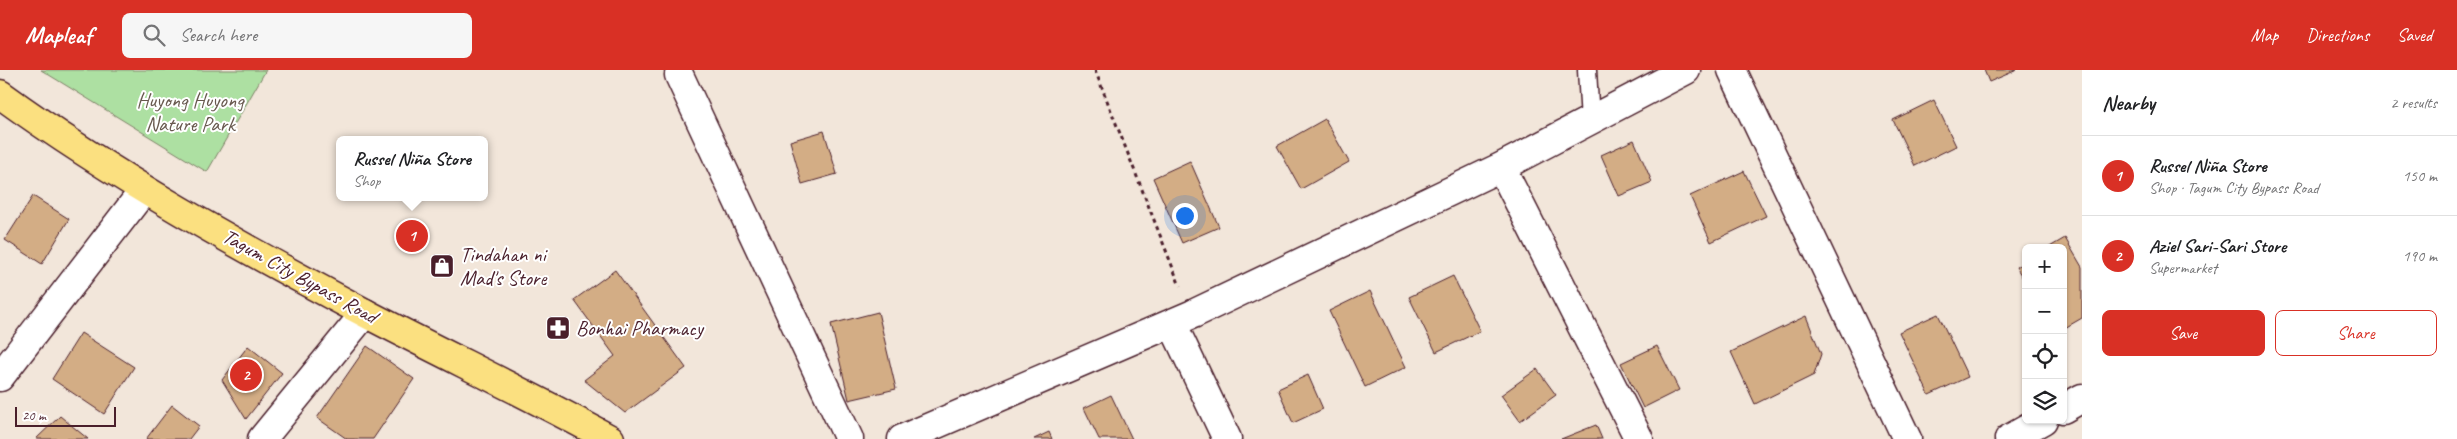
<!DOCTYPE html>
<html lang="en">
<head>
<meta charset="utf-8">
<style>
	:root { --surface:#fff; --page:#f6f6f6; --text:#202124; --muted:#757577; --line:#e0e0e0; --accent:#d93025 }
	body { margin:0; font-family:Caveat,sans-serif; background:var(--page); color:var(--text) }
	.controls { position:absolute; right:15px; bottom:15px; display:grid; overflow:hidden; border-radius:8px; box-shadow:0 1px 4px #0004 }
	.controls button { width:45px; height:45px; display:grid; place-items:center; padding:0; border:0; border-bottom:1px solid var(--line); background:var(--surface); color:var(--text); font:25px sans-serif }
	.scale { position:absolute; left:15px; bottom:12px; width:101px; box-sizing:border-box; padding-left:5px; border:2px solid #4a1f2b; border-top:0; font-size:14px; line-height:18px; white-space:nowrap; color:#4a1f2b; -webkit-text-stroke:4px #fff; paint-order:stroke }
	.you { position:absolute; left:1184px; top:145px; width:18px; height:18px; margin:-12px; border:4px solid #fff; border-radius:50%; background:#1a73e8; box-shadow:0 0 0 8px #1a73e833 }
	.badge { display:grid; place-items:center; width:32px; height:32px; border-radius:50%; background:var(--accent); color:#fff; font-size:16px; font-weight:700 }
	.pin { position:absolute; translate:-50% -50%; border:2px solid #fff; box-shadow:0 1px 5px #0006 }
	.popup { position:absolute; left:336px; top:66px; width:152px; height:65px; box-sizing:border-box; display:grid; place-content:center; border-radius:8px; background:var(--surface); filter:drop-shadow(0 1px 4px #0005); font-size:16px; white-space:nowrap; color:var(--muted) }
	.popup b { font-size:19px; color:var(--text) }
	.popup::after { content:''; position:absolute; left:50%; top:100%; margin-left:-10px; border:10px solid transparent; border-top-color:var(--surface) }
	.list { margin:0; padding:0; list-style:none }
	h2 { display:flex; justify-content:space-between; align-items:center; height:65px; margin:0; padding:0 20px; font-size:21px }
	h2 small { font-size:16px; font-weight:400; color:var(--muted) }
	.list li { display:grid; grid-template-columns:32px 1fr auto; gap:15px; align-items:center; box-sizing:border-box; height:80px; padding:0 20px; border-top:1px solid var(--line) }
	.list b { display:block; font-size:19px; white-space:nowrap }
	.list p { margin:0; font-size:16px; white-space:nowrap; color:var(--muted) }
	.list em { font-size:16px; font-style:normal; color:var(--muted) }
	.actions { display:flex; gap:10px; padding:15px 20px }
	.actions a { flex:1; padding:11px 0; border:1px solid var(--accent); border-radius:8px; text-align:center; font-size:18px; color:var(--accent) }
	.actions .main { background:var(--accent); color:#fff }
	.icon { flex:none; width:28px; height:28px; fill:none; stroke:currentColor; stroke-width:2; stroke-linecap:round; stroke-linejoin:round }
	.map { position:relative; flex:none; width:2082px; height:369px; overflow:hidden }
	header { display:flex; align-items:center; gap:30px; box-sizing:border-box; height:70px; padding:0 25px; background:var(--accent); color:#fff }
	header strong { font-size:24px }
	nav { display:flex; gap:28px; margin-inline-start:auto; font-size:18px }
	.search { width:350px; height:45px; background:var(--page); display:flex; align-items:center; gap:12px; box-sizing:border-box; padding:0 18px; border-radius:8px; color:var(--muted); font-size:19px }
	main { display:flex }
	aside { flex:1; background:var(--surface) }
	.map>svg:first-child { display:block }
</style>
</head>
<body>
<header>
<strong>Mapleaf</strong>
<div class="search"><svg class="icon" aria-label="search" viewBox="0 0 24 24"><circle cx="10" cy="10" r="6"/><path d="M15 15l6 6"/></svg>Search here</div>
<nav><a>Map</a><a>Directions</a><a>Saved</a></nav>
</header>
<main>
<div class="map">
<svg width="2082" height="369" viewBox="0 0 2082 369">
	<rect width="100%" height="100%" fill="#f2e6da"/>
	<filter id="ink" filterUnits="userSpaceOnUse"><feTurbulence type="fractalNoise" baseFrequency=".02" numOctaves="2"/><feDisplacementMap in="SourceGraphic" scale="10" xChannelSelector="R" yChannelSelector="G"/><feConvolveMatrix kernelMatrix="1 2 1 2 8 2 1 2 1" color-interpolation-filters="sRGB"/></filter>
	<g filter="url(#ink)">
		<path fill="#ade0a2" stroke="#7c8066" d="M41 0H266L207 102Z"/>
		<path fill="#d3ad85" stroke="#4a1f2b" d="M1984 0H2017L1989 12Z
			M1934 30 1956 76 1915 96 1893 50Z
			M1325 49 1349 92 1301 119 1277 76Z
			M824 61 837 104 802 114 790 71Z
			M1634 70 1652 112 1619 126 1601 85Z
			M1190 91 1219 157 1182 173 1153 108Z
			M1744 101 1766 146 1711 172 1690 126Z
			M33 126 69 149 42 194 5 170Z
			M2065 168 2082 197V248L2063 259V178H2048Z
			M2026 191V213L2016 197Z
			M615 200 686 298 625 343 584 310 615 286 574 230Z
			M1453 206 1480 261 1436 282 1409 227Z
			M1370 221 1406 297 1365 317 1329 241Z
			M878 242 896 319 849 330 831 254Z
			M1938 244 1968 307 1929 325 1899 262Z
			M1806 246 1821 284 1814 305 1755 334 1731 282Z
			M81 263 134 297 104 344 52 309Z
			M248 276 282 303 246 349 222 310Z
			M367 276 414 309 373 369H347L317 348Z
			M1657 276 1679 320 1643 338 1621 293Z
			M1537 299 1556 325 1520 351 1501 325Z
			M1308 305 1323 339 1293 353 1278 319Z
			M1111 325 1132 369H1099L1084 338Z
			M172 335 199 356 189 369H146Z
			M60 346 88 369H36Z
			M1596 355 1602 369H1561Z
			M1049 362 1052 369H1034Z"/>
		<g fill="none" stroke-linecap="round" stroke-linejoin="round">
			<defs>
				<path id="service" d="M1587 0 1590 51"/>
				<path id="minor" d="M1732 0 1907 369
					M679 5 849 369
					M1501 97 1639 369
					M1172 253 1227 369
					M0 307 144 120
					M2063 339 2082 328
					M262 369 365 243
					M902 369 1193 244 1501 97 1686 0
					M2009 369 2043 350"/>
				<path id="primary" d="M0 24C114 107 241 177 365 243 447 286 530 325 610 369"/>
			</defs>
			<use href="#service" stroke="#4a1f2b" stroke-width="21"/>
			<use href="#minor" stroke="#4a1f2b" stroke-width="31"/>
			<use href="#primary" stroke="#4a1f2b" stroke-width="31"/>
			<path stroke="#4a1f2b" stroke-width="3" stroke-dasharray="4 4" stroke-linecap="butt" d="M1095 0 1180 216"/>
			<use href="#service" stroke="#fff" stroke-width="18"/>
			<use href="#minor" stroke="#fff" stroke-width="28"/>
			<use href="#primary" stroke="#fbe080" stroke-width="28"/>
		</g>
	</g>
	<defs>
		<symbol id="shop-square" viewBox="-11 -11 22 22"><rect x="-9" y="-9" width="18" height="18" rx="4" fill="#4a1f2b" stroke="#fff"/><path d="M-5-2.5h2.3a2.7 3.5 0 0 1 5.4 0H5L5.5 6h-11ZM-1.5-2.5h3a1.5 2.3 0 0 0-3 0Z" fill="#fff"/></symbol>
		<symbol id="pharmacy-square" viewBox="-11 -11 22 22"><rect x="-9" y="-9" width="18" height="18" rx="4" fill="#4a1f2b" stroke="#fff"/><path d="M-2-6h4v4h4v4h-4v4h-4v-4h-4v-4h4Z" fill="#fff"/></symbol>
	</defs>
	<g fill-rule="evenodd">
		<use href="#shop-square" x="428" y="182" width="28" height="28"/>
		<use href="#pharmacy-square" x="544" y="244" width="28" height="28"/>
	</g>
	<g text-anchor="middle" stroke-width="4" stroke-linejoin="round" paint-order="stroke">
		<g font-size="21" fill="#68594f" stroke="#fff">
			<text x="190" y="37">Huyong Huyong<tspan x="190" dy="24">Nature Park</tspan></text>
		</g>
		<g font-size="21" fill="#4a1f2b" stroke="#fff" text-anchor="start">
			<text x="460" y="191">Tindahan ni<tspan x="460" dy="24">Mad's Store</tspan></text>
			<text x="576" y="265">Bonhai Pharmacy</text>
		</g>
		<g font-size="21" fill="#4a1f2b" stroke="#fff">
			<text transform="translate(300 206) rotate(29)" y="7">Tagum City Bypass Road</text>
		</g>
	</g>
</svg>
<div class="controls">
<button>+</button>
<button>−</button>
<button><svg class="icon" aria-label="locate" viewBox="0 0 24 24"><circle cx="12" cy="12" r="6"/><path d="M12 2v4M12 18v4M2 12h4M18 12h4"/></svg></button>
<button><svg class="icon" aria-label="layers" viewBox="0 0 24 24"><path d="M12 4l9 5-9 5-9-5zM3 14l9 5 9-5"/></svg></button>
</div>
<div class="scale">20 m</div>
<div class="you"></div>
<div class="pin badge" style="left:412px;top:166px">1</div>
<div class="popup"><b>Russel Niña Store</b>Shop</div>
<div class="pin badge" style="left:246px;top:305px">2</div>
</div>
<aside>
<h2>Nearby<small>2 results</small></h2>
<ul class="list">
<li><span class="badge">1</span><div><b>Russel Niña Store</b><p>Shop · Tagum City Bypass Road</p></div><em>150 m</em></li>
<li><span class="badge">2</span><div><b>Aziel Sari-Sari Store</b><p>Supermarket</p></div><em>190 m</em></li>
</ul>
<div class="actions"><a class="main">Save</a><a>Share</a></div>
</aside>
</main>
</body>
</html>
